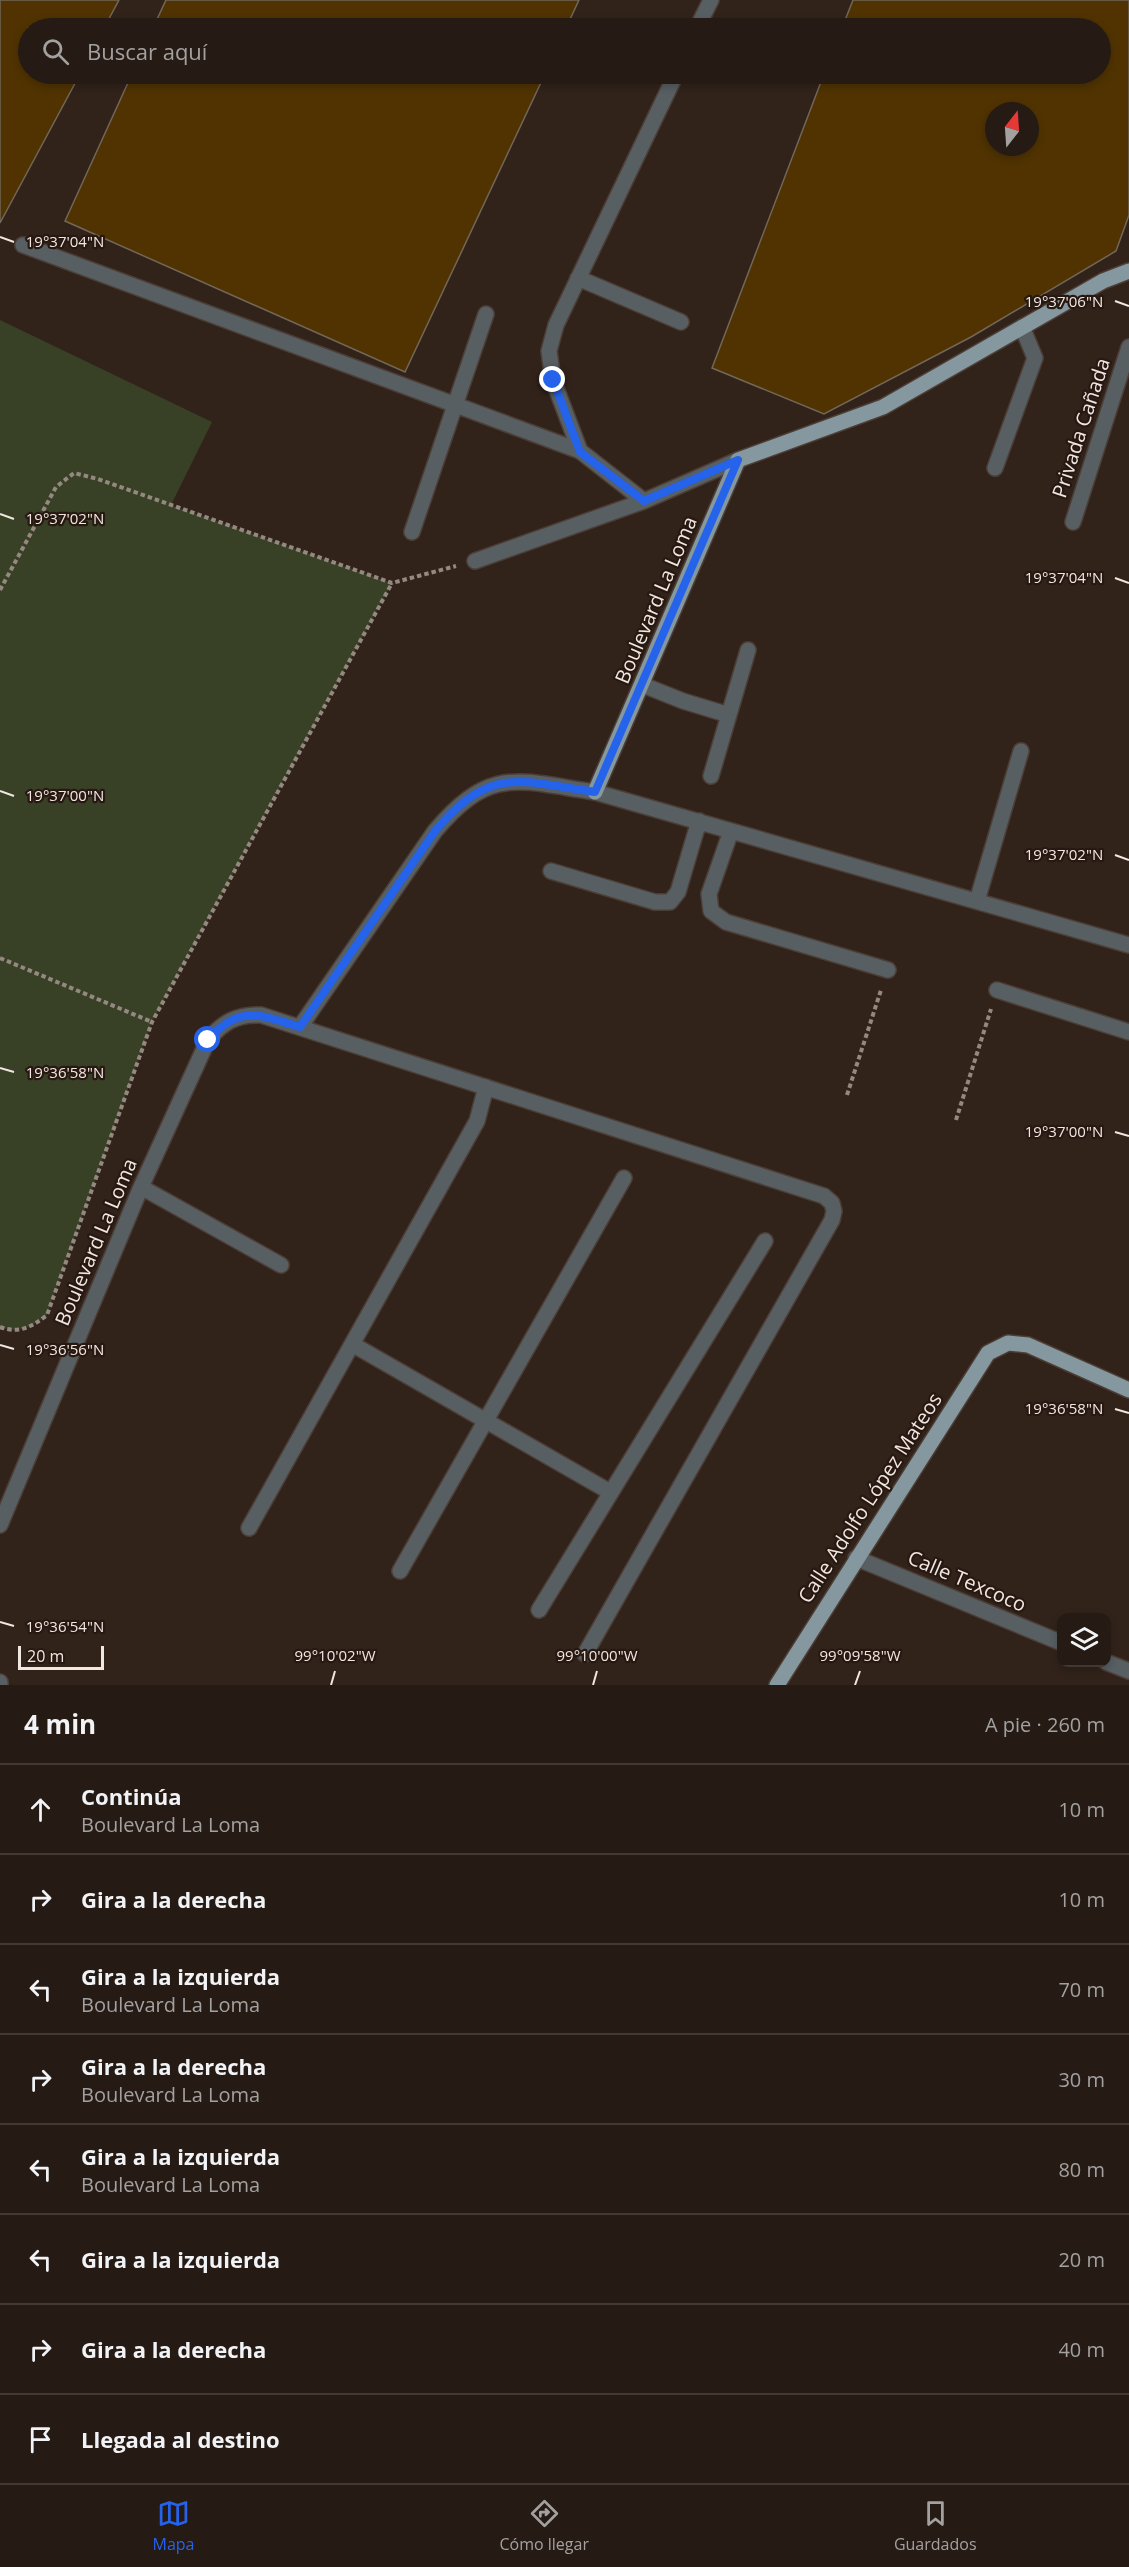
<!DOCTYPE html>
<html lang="es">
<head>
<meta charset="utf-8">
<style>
	:root { --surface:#251a14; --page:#312722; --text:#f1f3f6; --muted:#a3a1a0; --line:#423834; --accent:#2563eb }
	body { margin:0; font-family:"Open Sans",sans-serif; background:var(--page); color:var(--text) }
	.controls { position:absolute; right:18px; bottom:18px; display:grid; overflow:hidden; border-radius:12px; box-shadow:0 3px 9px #0003 }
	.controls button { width:54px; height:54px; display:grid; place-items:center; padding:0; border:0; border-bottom:2px solid var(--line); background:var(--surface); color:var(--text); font:30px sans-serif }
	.compass { position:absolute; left:985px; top:102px; width:54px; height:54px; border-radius:50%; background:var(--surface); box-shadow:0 3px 9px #0003; rotate:17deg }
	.scale { position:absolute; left:18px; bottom:15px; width:86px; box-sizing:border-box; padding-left:6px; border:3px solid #f1e7e2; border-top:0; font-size:16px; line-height:21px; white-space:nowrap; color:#f1e7e2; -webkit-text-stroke:4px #271911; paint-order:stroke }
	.stop { position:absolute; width:18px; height:18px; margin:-14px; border:4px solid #2563eb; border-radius:50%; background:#fff }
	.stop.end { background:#2563eb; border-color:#fff; box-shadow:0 2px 6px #0008 }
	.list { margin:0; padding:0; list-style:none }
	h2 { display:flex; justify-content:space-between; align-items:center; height:78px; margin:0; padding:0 24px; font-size:26px }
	h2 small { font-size:20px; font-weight:400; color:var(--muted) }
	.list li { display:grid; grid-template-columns:39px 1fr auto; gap:18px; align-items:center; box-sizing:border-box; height:90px; padding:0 24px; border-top:2px solid var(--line) }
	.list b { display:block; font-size:22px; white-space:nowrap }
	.list p { margin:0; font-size:20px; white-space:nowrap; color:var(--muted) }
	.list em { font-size:20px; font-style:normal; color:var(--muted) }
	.icon { flex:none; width:33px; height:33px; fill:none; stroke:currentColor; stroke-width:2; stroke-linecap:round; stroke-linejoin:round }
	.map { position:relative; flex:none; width:1129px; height:1685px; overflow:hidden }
	.search { position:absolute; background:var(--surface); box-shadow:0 3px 9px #0003; left:18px; right:18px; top:18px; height:66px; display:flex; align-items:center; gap:15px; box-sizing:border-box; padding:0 21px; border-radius:33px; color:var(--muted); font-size:22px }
	.sheet { height:798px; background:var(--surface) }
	nav { display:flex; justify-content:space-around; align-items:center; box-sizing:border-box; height:84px; border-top:2px solid var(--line); background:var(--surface); font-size:16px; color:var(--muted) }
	nav a { display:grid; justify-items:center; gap:3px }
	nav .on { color:var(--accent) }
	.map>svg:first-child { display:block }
</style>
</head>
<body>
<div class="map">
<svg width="1129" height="1685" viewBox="0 0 1129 1685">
	<rect width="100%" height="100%" fill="#31231a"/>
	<path fill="#384026" d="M0 320 212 422 171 505 392 583 152 1022 47 1315C32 1327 19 1334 0 1327Z"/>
	<path fill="#503300" stroke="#726758" stroke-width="1.5" fill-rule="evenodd" d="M0 0H119L104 28H28V74H80L0 223Z
		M166 0H579L566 28H153Z
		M853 0H1129V215L1116 251 971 337 824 414 712 368 824 74H1100V28H842ZM994 111H1030V147H994Z
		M132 74H545L405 372 65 221Z"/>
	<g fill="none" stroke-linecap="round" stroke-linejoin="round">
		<defs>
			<path id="minor" d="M697 28 711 0
				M23 245 580 451
				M578 278 681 322
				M995 468 1035 358 1022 327
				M644 501 580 451 553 380 549 351 556 325 676 74
				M1073 522 1129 347
				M412 532 486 314
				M475 561 644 501 738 460
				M643 685 683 701 729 715
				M711 776 748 650
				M731 831 709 894 711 911 726 922 888 970
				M551 871 655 902H670L678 892 699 821
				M977 901 1021 751
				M997 990 1129 1032
				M300 1027 435 831C491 765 518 781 595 792L1129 945
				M141 1187 281 1265
				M352 1344 610 1492
				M0 1525 141 1187 208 1040C223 1022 237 1014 261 1015L824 1196 832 1203 834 1211 832 1220 585 1654
				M249 1528 477 1121 486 1087
				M856 1558 1062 1643
				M400 1571 624 1178
				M539 1610 765 1241
				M1106 1662 1129 1671
				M0 1682V1685"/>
			<path id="major" d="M595 792 738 460 883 407 1103 281 1129 271
				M777 1685 988 1353 1008 1343 1028 1345 1129 1390"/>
		</defs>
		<use href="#minor" stroke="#4c3e36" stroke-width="18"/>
		<use href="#major" stroke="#4c3e36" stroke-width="18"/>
		<path stroke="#948881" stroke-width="4" stroke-dasharray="4.5 3" stroke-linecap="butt" d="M0 590 56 487 74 473 98 479 392 583 456 566
			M0 958 152 1022
			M847 1095 881 990
			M956 1120 991 1009
			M0 1327C19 1334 32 1327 47 1315L152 1022 392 583"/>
		<use href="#minor" stroke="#575f63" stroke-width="15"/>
		<use href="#major" stroke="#86989f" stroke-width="15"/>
	</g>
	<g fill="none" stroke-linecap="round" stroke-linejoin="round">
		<path stroke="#2563eb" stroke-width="8" d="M208 1040C239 1004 260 1015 300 1027L435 831C491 765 518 781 595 792L738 460 644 501 580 452 553 380"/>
	</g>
	<path fill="none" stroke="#f1e7e2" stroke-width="2" d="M0 237 14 242M1115 301 1129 306M0 514 14 519M1115 578 1129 583M0 791 14 796M1115 855 1129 860M0 1068 14 1072M1115 1132 1129 1136M0 1345 14 1349M1115 1409 1129 1413M0 1622 14 1626M331 1685 335 1671M593 1685 597 1671M855 1685 860 1671"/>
	<g text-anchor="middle" stroke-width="4.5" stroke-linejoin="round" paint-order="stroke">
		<g font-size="20" fill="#f1e7e2" stroke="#271911">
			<text transform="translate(1081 428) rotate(-72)" y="7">Privada Cañada</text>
			<text transform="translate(656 600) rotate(-67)" y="7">Boulevard La Loma</text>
			<text transform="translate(96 1242) rotate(-67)" y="7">Boulevard La Loma</text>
			<text transform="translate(870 1498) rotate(-57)" y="7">Calle Adolfo López Mateos</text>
			<text transform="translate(967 1581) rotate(23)" y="7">Calle Texcoco</text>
		</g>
	</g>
	<g font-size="15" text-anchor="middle" fill="#f1e7e2" stroke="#271911" stroke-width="4.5" stroke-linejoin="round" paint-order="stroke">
		<text x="65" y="247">19°37'04"N</text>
		<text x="1064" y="307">19°37'06"N</text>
		<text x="65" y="524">19°37'02"N</text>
		<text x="1064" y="583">19°37'04"N</text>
		<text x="65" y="801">19°37'00"N</text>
		<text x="1064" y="860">19°37'02"N</text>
		<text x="65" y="1078">19°36'58"N</text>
		<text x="1064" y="1137">19°37'00"N</text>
		<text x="65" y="1355">19°36'56"N</text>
		<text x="1064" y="1414">19°36'58"N</text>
		<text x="65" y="1632">19°36'54"N</text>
		<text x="335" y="1661">99°10'02"W</text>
		<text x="597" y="1661">99°10'00"W</text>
		<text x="860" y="1661">99°09'58"W</text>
	</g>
</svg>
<div class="controls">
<button><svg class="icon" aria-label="layers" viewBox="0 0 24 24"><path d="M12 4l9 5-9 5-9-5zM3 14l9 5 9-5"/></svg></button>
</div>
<svg class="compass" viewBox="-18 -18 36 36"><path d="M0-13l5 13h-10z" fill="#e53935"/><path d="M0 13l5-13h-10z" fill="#a3a1a0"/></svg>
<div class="scale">20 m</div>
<div class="stop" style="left:208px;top:1040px"></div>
<div class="stop end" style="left:553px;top:380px"></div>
<div class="search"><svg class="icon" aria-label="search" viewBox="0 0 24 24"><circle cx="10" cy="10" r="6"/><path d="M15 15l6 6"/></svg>Buscar aquí</div>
</div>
<section class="sheet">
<h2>4 min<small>A pie · 260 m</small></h2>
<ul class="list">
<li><svg class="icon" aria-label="ahead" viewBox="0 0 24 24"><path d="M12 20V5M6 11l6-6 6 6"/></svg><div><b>Continúa</b><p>Boulevard La Loma</p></div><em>10 m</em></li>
<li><svg class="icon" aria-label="right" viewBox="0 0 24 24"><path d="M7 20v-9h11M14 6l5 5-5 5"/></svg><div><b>Gira a la derecha</b></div><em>10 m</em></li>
<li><svg class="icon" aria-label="left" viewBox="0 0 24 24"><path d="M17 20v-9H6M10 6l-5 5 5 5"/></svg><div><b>Gira a la izquierda</b><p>Boulevard La Loma</p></div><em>70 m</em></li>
<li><svg class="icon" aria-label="right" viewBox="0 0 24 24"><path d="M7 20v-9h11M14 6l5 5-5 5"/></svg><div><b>Gira a la derecha</b><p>Boulevard La Loma</p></div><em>30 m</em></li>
<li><svg class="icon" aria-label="left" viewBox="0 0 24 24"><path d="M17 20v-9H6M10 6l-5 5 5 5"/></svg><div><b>Gira a la izquierda</b><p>Boulevard La Loma</p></div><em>80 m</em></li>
<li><svg class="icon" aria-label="left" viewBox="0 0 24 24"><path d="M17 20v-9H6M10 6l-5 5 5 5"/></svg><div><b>Gira a la izquierda</b></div><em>20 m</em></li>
<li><svg class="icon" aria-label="right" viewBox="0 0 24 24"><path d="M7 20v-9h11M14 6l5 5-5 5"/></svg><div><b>Gira a la derecha</b></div><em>40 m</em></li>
<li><svg class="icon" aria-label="arrive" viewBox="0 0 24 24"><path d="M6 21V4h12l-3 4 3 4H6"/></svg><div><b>Llegada al destino</b></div></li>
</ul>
</section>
<nav>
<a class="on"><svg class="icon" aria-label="map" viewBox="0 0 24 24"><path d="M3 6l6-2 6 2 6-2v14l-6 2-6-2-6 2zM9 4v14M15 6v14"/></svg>Mapa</a>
<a><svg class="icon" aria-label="directions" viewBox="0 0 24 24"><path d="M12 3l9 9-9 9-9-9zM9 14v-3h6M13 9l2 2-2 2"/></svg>Cómo llegar</a>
<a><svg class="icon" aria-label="saved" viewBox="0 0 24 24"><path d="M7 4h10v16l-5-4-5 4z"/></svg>Guardados</a>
</nav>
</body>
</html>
